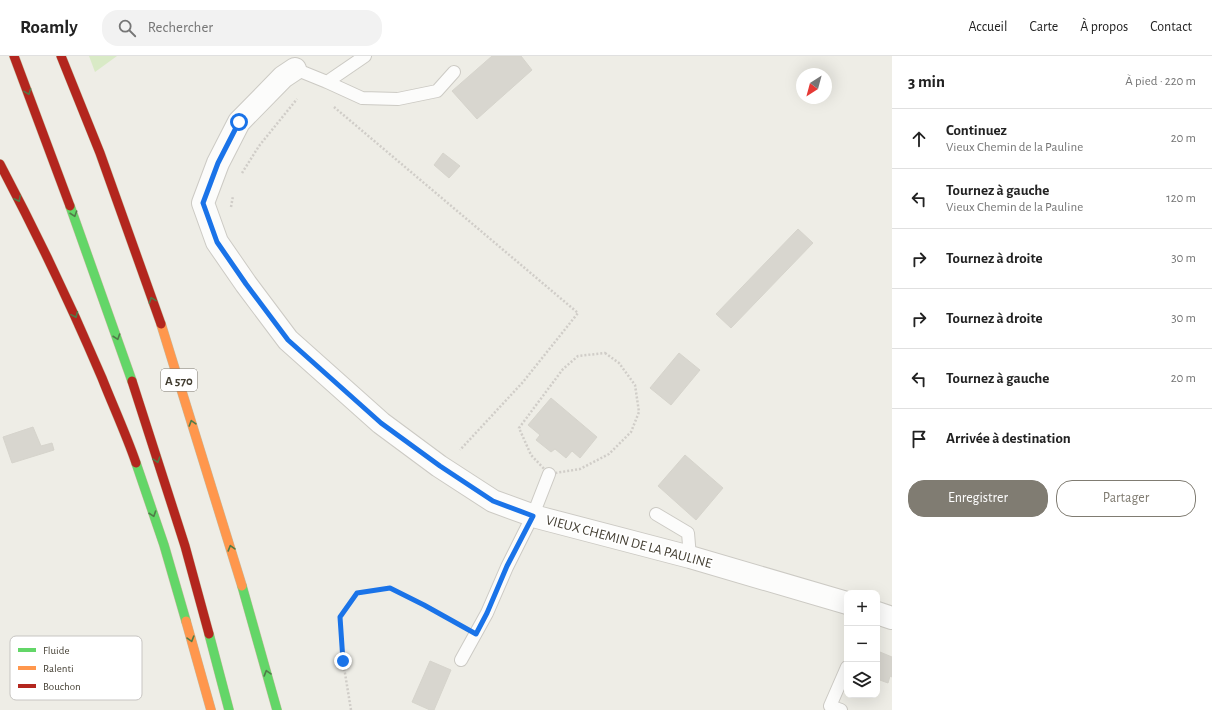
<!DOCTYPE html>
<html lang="fr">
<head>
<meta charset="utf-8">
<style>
	:root { --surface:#fff; --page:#f2f2f2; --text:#222; --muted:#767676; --line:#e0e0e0; --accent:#807c72 }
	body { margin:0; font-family:"Alegreya Sans",sans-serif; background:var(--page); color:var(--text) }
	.controls { position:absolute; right:12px; bottom:12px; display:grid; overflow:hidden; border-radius:8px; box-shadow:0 4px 16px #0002 }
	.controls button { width:36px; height:36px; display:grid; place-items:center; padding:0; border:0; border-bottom:1px solid var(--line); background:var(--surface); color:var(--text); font:20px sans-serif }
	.compass { position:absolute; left:796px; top:12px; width:36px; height:36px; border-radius:50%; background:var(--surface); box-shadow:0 4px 16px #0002; rotate:216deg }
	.stop { position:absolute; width:12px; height:12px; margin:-9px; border:3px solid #1a73e8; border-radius:50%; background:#fff }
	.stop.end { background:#1a73e8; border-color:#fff; box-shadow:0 1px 4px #0008 }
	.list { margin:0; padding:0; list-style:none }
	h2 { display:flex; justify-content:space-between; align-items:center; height:52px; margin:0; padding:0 16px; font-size:17px }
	h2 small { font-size:13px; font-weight:400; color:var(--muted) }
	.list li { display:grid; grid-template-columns:26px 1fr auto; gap:12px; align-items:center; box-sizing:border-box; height:60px; padding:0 16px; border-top:1px solid var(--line) }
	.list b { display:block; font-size:15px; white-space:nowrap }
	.list p { margin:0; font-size:13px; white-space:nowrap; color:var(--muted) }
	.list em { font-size:13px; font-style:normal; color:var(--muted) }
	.actions { display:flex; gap:8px; padding:12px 16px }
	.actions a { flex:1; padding:9px 0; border:1px solid var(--accent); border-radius:16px; text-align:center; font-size:14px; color:var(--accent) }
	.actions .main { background:var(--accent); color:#fff }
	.icon { flex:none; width:22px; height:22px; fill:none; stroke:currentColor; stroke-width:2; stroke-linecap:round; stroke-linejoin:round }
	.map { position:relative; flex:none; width:892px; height:654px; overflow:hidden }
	header { display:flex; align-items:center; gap:24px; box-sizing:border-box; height:56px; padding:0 20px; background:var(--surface); border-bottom:1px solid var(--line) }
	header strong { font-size:19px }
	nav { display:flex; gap:22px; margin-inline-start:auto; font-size:14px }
	.search { width:280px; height:36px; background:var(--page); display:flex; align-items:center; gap:10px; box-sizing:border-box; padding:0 14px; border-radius:16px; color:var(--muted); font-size:15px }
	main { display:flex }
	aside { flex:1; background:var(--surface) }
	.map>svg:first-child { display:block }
</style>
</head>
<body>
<header>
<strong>Roamly</strong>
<div class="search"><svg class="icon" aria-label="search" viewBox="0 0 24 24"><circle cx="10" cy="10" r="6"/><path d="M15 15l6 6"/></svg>Rechercher</div>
<nav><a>Accueil</a><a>Carte</a><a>À propos</a><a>Contact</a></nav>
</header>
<main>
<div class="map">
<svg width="892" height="654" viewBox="0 0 892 654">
	<rect width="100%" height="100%" fill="#eeede6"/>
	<path fill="#d9eac6" d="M89 0H117L95 16Z"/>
	<path fill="#d8d6cf" stroke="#d6d4cc" d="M492 0H521L532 14 477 63 452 35Z
		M443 97 460 110 449 122 434 109Z
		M798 173 813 187 731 272 716 258Z
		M679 297 700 314 671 349 650 332Z
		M551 342 597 381 580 402 572 395 566 402 555 393 551 396 536 384 540 379 528 369Z
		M33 371 41 390 52 387 54 394 12 407 3 381Z
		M685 399 723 432 696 464 658 430Z
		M880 596 892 601V621L890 620 888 627 877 623V605Z
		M430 605 451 614 434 654H430L412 646Z"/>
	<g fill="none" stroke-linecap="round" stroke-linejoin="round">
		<defs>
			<path id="lane" d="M295 13 327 26 362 42 398 43 437 35 454 16
				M327 26 365 0
				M656 458 688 477 690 501
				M461 604 487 557 507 511 533 459 549 418
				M841 654 830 650 847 611"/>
			<path id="street" d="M295 13 283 21 239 66 218 107 203 147 217 186 246 228 288 284 381 367 439 410 493 445 537 461 690 501 847 547
				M877 557 892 562"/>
			<path id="fast" d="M70 150 132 325
				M136 407 164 489 186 565
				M242 530 277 654
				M209 578 229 654"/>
			<path id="slow" d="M161 268 242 530
				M186 565 211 654"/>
			<path id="jam" d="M14 0 70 150
				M61 0 100 97 161 268
				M0 108C37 178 71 249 102 322 113 350 126 378 136 407
				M132 325 185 490 209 578"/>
		</defs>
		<use href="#lane" stroke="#cccac4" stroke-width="14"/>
		<use href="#street" stroke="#cccac4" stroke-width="24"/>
		<use href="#fast" stroke="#c6bca1" stroke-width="10"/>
		<use href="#slow" stroke="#c6bca1" stroke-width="10"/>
		<use href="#jam" stroke="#c6bca1" stroke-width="10"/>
		<path stroke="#d0cdc8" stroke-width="2.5" stroke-dasharray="2 2" stroke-linecap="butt" d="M334 51 578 257 523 326 460 394
			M242 117 259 90 297 43
			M231 151 233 140
			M605 297 619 307 635 329 639 356 631 376 609 398 580 413 549 418 531 399 519 372 563 313 578 300Z
			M351 654 343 605 340 561 357 537 390 532 424 549 459 569"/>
		<use href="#lane" stroke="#fcfcfb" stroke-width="12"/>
		<use href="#street" stroke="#fcfcfb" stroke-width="22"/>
		<use href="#fast" stroke="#63d668" stroke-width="9"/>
		<use href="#slow" stroke="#ff974d" stroke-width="9"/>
		<use href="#jam" stroke="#b3261e" stroke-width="9"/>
	</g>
	<defs><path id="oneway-chevron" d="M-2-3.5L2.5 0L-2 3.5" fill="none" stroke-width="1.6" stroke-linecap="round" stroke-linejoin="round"/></defs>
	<g stroke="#507b48">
		<use href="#oneway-chevron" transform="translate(28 36) rotate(69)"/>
		<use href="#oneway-chevron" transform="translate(18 143) rotate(63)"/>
		<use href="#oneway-chevron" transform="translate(74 158) rotate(71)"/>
		<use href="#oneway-chevron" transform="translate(152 244) rotate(-110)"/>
		<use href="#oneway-chevron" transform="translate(75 259) rotate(66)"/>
		<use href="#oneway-chevron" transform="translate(117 281) rotate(71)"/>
		<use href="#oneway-chevron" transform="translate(192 367) rotate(-107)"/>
		<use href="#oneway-chevron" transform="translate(157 404) rotate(72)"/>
		<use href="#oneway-chevron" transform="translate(153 458) rotate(71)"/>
		<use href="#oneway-chevron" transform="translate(231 492) rotate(-106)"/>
		<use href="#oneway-chevron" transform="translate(191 583) rotate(74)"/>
		<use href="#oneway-chevron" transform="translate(267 617) rotate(-106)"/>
	</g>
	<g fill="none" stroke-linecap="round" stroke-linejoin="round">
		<path stroke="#1a73e8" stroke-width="5" d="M239 66 218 107 203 147 217 186 246 228 288 284 381 367 440 410 493 445 533 460 507 510 487 557 476 578 424 549 390 532 357 537 340 561 343 605"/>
	</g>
	<g text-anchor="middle" stroke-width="3.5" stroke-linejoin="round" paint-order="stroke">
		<rect fill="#fff" stroke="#7c7970" stroke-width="1" x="161" y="313" width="36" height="22" rx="3"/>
		<g font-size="13" font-weight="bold" fill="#443f33">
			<text x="179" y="329">A 570</text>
		</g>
		<g font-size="14" fill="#443f33" stroke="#fff">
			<text transform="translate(629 485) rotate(15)" y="5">VIEUX CHEMIN DE LA PAULINE</text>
		</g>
	</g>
	<rect x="10" y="580" width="132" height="64" rx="6" fill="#fff" stroke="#c7c5c2" stroke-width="1"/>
	<rect x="18" y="592" width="18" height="4" fill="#63d668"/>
	<rect x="18" y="610" width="18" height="4" fill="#ff974d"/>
	<rect x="18" y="628" width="18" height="4" fill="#b3261e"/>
	<g font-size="11" fill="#443f33">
		<text x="43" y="598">Fluide</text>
		<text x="43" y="616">Ralenti</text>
		<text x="43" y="634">Bouchon</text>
	</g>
</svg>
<div class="controls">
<button>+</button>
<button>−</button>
<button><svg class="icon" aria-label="layers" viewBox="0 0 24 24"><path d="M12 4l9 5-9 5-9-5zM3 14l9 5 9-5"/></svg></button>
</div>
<svg class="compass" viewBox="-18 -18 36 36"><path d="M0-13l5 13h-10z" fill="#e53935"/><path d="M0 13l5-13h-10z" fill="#767676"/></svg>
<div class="stop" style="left:239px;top:66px"></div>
<div class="stop end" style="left:343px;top:605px"></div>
</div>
<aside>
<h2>3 min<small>À pied · 220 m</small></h2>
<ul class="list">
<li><svg class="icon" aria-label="ahead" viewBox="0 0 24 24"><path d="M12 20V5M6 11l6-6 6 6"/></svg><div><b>Continuez</b><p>Vieux Chemin de la Pauline</p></div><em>20 m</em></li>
<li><svg class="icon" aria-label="left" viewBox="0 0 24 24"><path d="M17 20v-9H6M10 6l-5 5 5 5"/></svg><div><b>Tournez à gauche</b><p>Vieux Chemin de la Pauline</p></div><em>120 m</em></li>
<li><svg class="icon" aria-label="right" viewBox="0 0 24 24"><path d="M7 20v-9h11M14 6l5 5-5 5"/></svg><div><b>Tournez à droite</b></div><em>30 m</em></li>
<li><svg class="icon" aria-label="right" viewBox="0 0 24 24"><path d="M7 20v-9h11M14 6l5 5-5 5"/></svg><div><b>Tournez à droite</b></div><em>30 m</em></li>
<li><svg class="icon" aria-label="left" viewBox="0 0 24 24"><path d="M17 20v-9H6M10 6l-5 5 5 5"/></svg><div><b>Tournez à gauche</b></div><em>20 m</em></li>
<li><svg class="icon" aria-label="arrive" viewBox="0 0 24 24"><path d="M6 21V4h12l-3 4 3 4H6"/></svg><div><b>Arrivée à destination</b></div></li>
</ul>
<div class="actions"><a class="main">Enregistrer</a><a>Partager</a></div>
</aside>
</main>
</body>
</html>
